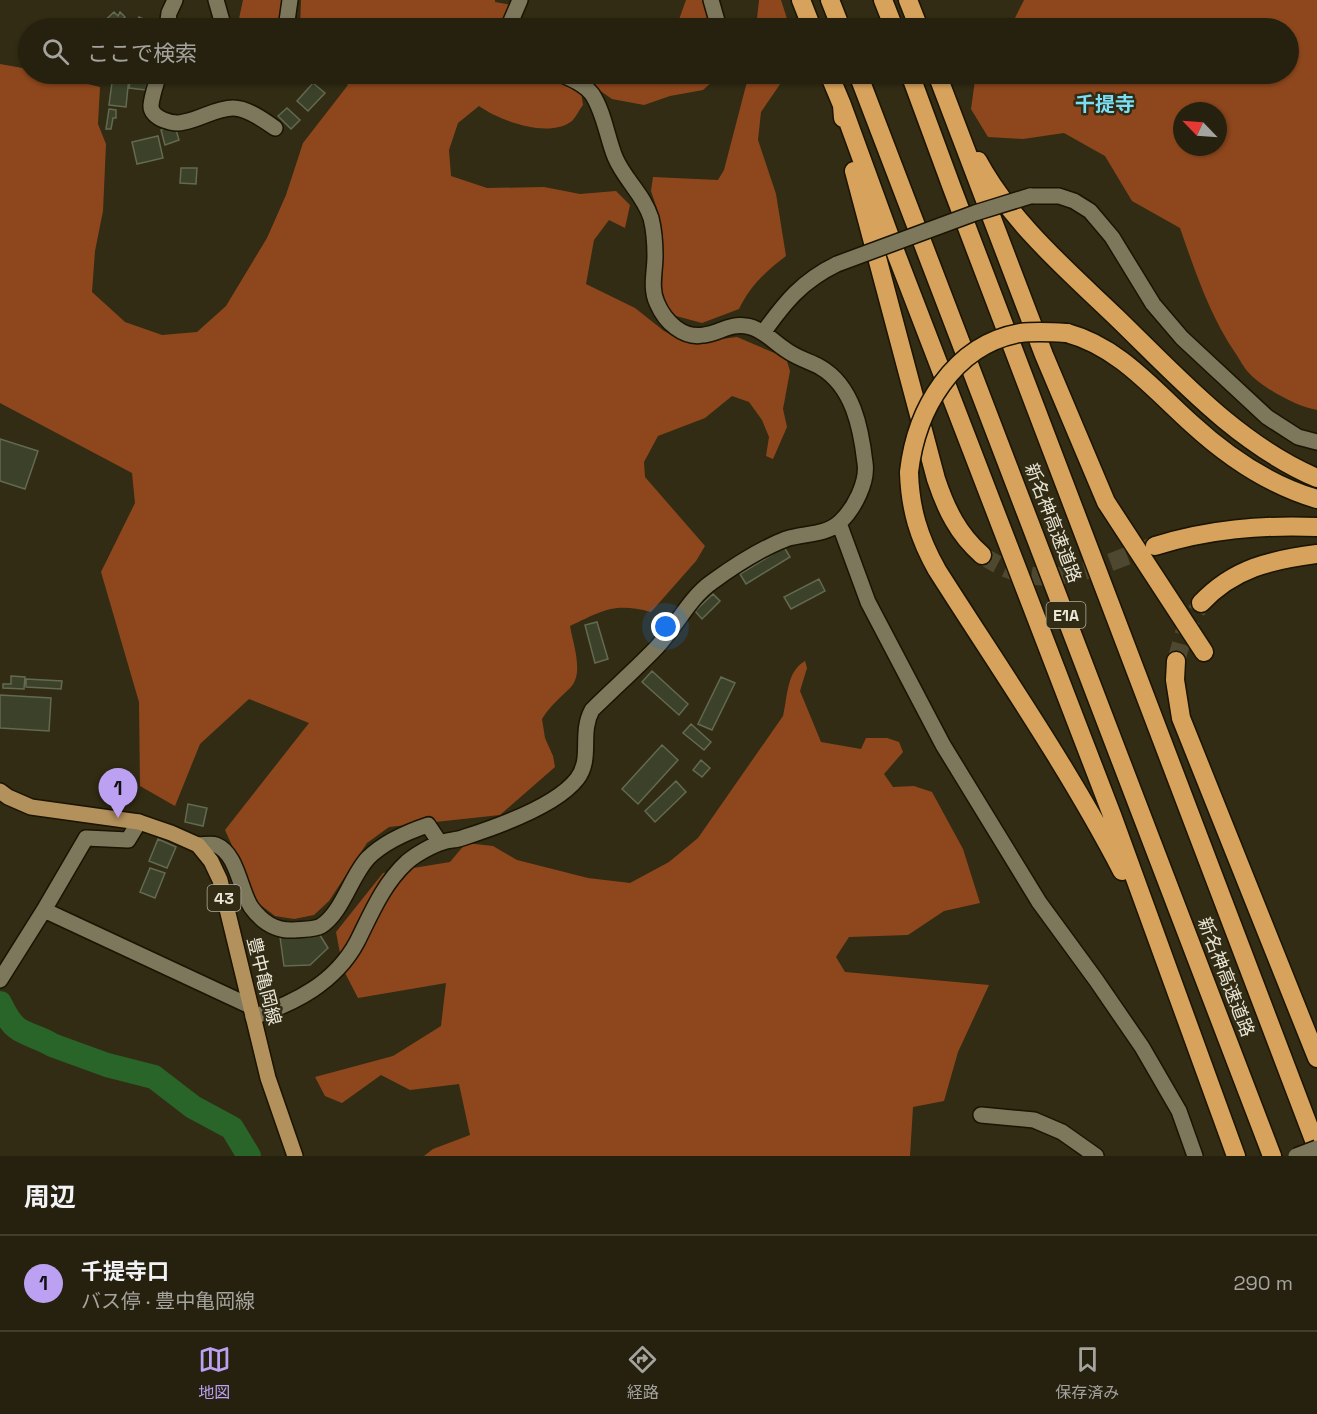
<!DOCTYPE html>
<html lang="ja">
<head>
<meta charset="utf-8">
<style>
	:root { --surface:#26210f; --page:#2e2918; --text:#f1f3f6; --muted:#a4a39e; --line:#423e2f; --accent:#bca0f2 }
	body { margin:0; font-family:"Space Grotesk","Noto Sans JP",sans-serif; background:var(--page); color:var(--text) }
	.compass { position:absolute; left:1173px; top:102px; width:54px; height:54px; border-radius:50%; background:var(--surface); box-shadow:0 2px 4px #0004; rotate:295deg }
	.you { position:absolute; left:666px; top:627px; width:21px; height:21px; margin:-15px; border:4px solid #fff; border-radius:50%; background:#1a73e8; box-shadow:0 0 0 9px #1a73e833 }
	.badge { display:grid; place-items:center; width:39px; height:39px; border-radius:50%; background:var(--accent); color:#111; font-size:20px; font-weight:700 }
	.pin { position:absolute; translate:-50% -50px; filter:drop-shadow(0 2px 3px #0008) }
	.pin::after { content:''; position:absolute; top:32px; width:21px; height:18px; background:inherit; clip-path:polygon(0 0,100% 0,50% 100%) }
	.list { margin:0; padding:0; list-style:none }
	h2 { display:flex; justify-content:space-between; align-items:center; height:78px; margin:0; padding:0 24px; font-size:26px }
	h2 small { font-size:20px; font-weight:400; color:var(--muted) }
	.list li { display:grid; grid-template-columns:39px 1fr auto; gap:18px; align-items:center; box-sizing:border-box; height:96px; padding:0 24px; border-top:2px solid var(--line) }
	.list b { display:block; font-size:22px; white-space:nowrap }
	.list p { margin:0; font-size:20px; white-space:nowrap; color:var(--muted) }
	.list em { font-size:20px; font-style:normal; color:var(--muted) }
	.icon { flex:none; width:33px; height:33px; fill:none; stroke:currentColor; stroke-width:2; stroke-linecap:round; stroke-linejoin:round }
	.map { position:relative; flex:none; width:1317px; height:1156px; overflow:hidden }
	.search { position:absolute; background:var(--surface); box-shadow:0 2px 4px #0004; left:18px; right:18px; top:18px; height:66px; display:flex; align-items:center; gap:15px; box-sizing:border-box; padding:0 21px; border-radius:33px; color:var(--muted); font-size:22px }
	.sheet { height:174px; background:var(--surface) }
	nav { display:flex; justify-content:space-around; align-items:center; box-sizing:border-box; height:84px; border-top:2px solid var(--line); background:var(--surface); font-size:16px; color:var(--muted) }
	nav a { display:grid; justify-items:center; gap:3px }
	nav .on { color:var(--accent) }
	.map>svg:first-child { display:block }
</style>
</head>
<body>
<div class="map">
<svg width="1317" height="1156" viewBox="0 0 1317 1156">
	<rect width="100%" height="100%" fill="#322c14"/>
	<path fill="#8e471d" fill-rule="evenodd" d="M243 0H283L282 16 279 28H237Z
		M301 0H495V2L511 5 497 28H300Z
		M686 0H711L726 28H676Z
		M759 0H781L790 28H756Z
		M1024 0H1317V410C1297 407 1263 388 1249 373 1244 368 1240 360 1236 354 1210 316 1195 271 1180 228L1132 201 1105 156 1064 133 1023 139 988 137 971 109 975 80 979 74H1288V28H1010ZM1182 111H1218V147H1182Z
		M0 64 28 69V74H48L100 87 98 124 106 144 103 211 95 251 92 292 125 322 162 335 197 332 226 306 267 238 286 195 303 143 348 85 334 74H532L564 83 581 92 583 105C579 110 576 117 572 121 549 139 500 121 479 106L458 123 449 150 451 176 487 188 544 187 580 194 616 191 630 205 625 228 609 220 594 240 586 284 635 308 664 331 683 341 698 342 737 337 786 358 790 371 783 409 787 427 773 459 766 456 769 437 762 420 749 402 732 396 705 418 658 436 644 462 645 477 705 546 696 561 651 612C614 602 602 611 570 626 573 644 584 672 571 687 560 698 550 706 542 719L545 738 553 756 555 767 500 815 389 827 367 843 329 901 314 915 294 919 275 916 258 903 225 830 309 723 249 699 200 744 175 806 140 786 139 702 101 572 135 503 132 473 0 403Z
		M576 74H721L703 90 670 96 644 105 612 99Z
		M749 74H787L761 112 758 140 776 194 786 256C766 271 750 286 739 309L702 323 676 316 667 308 662 294 663 237 659 215 651 191 653 177 718 180 724 170Z
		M805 661 807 668 800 691 821 742 861 749 866 738H887L899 742 903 752 884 774 893 787 914 786 932 792 963 849 980 903 944 911 908 935 849 937 836 957 845 972 989 985 958 1052 944 1101 913 1107 910 1156H424L433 1149 470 1135 459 1084 410 1090 381 1075 342 1103 325 1096 315 1077 393 1056 441 1026 446 983 358 998 343 969 336 932 383 873 450 862 466 843 493 846 517 860 588 878 630 883 669 862 698 838 783 716C788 696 786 672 805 661Z"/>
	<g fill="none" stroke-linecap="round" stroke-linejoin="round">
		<path stroke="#296429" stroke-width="24" d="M0 1003C4 1011 9 1022 17 1028 26 1035 42 1038 52 1045L107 1065 154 1077 193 1107 232 1128 249 1156"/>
	</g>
	<path fill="#3c422a" stroke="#636a50" stroke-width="1.5" d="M114 12 118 16 120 12 125 17 122 20 125 22 120 28 116 27 97 28Z
		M139 17 156 25 154 28H133Z
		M113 75 129 77 126 107 109 105Z
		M131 77 147 80 146 90 129 88Z
		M313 83 325 93 308 111 297 101Z
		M287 108 300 120 291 129 278 116Z
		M109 109 116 110V118H113L111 129H106Z
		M175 126 179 140 165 145 161 130Z
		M158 136 163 158 137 164 132 142Z
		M181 168H197L196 184 180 183Z
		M0 439 38 451 25 489 0 481Z
		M784 547 790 557 746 584 740 574Z
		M819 579 825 591 791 609 784 597Z
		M713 594 720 601 702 619 695 611Z
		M597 622 608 659 595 663 585 625Z
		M652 671 688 704 679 715 642 682Z
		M11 676 25 677 24 689 3 688V684H11Z
		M721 677 735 683 712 730 698 724Z
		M26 679 62 681 61 689 26 687Z
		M0 695 51 698 49 731 0 728Z
		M691 724 711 742 704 750 683 733Z
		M662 745 678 760 638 804 622 789Z
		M701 760 710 768 702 777 693 770Z
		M676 781 686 792 655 822 645 811Z
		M188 804 207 808 203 826 185 822Z
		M158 839 176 847 167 868 149 861Z
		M150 868 165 873 155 898 140 892Z
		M318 932 328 948 310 965 284 966 280 937Z"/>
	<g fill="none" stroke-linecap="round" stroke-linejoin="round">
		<path stroke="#4e4831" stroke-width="18" stroke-dasharray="18 9" stroke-linecap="butt" d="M982 555C1042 597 1090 569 1151 547
			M1176 661 1184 633 1201 603"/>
		<defs>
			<path id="minor" d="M216 0 224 28
				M711 0 719 28
				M167 28 169 13 175 0
				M286 28 290 0
				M508 28 520 0
				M159 74C156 84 152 95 151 105 150 119 174 125 184 122 201 119 216 108 233 108 247 108 264 120 275 128
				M1030 196H1059L1074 201 1090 211 1112 237 1153 304 1182 338 1267 417 1298 437 1317 442
				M763 333C785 302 802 281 837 264
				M839 523 868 602 943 745 1039 902 1096 980 1142 1047 1179 1111 1195 1156
				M198 845C204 845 211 843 216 845 237 853 240 890 251 907 262 922 275 931 294 930 301 929 314 930 321 926 342 913 351 876 368 858 384 842 407 832 428 825L440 843
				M44 910 250 1006
				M0 980 44 910 86 838 128 840 139 822
				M253 1017C295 1003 335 983 357 942 371 914 383 884 407 862 415 855 432 845 443 842 450 840 458 840 465 837 496 827 556 806 577 779 593 758 579 734 592 710 613 689 636 669 657 647 676 627 689 598 712 582 734 566 760 549 786 539 804 533 825 536 840 522 854 509 868 482 865 463 861 428 853 386 820 367 809 361 797 358 786 350 774 342 761 328 746 326 731 323 719 333 704 335 683 339 665 322 657 303 650 288 655 272 655 256 655 244 654 230 651 218 644 195 624 179 615 157 607 137 604 112 592 94 584 84 572 79 560 74
				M981 1115 1034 1120 1062 1132 1096 1156"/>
			<path id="major" d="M0 791 8 797 31 807 139 822 171 833 198 845 211 861 220 880 268 1078 295 1156"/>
			<path id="highway" d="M801 0 812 28
				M830 0 841 28
				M883 0 894 28
				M908 0 919 28
				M829 74 842 105 843 118
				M858 74 1272 1156
				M910 74 952 188 1317 1148
				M937 74 1044 355 1106 502 1204 652
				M842 105 897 256 1112 815 1236 1156
				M978 161C1011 222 1066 269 1116 317 1177 376 1237 444 1317 478
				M854 171 936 479C946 509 958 534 982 555
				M1067 333C1119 347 1153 389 1192 424 1228 457 1269 485 1317 499
				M909 472C910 509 919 538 937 570 1000 669 1068 767 1122 871
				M1155 546C1209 529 1261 525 1317 527
				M1201 603C1234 568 1271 560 1317 554
				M1176 661 1175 680 1181 718 1317 1058"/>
		</defs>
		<use href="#minor" stroke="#1a1400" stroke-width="18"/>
		<use href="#major" stroke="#1a1400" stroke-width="18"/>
		<use href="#highway" stroke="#1a1400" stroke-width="21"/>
		<use href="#minor" stroke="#7d775c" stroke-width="15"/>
		<use href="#major" stroke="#b3915c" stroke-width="15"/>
		<use href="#highway" stroke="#d7a25c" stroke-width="18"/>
		<defs>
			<path id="minor-bridge" d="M837 264 975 213 1030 196
				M1296 1156 1317 1148"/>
			<path id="highway-bridge" d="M909 472C916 410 953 345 1020 333 1036 331 1051 332 1067 333"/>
		</defs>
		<use href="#minor-bridge" stroke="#1a1400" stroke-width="18" stroke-linecap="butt"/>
		<use href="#highway-bridge" stroke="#1a1400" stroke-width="21" stroke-linecap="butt"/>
		<use href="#minor-bridge" stroke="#7d775c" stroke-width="15"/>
		<use href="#highway-bridge" stroke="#d7a25c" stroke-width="18"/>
	</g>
	<g text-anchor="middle" stroke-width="5" stroke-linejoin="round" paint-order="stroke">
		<g fill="#322c14" stroke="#b3ae9d" stroke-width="1.5">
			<rect x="1046.5" y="602" width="39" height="26" rx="4.5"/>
			<rect x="207.5" y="885" width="33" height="26" rx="4.5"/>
		</g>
		<g font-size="16" font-weight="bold" fill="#eae6d8">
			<text x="1066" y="621">E1A</text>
			<text x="224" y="904">43</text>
		</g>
		<g font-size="18" fill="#eae6d8" stroke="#322c14">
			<text transform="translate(1053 523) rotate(69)" y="6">新名神高速道路</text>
			<text transform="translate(1226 977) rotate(69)" y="6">新名神高速道路</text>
			<text transform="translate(264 981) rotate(76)" y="6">豊中亀岡線</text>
		</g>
		<g font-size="20" font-weight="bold" fill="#79def6" stroke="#322c14">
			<text x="1105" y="111">千提寺</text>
		</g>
	</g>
</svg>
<svg class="compass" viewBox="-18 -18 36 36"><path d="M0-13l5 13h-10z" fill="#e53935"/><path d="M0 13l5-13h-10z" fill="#a4a39e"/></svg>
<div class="you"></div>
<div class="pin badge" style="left:118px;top:818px">1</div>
<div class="search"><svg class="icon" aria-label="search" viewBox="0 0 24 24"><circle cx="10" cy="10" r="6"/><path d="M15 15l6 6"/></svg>ここで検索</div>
</div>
<section class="sheet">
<h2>周辺<small></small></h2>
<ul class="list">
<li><span class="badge">1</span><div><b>千提寺口</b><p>バス停 · 豊中亀岡線</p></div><em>290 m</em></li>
</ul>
</section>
<nav>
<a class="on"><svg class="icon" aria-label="map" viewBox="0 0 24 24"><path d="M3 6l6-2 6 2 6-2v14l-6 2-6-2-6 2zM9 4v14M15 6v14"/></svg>地図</a>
<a><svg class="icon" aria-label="directions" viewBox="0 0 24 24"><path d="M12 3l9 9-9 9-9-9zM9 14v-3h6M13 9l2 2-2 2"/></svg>経路</a>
<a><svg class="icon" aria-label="saved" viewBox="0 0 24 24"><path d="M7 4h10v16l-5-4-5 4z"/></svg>保存済み</a>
</nav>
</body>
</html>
